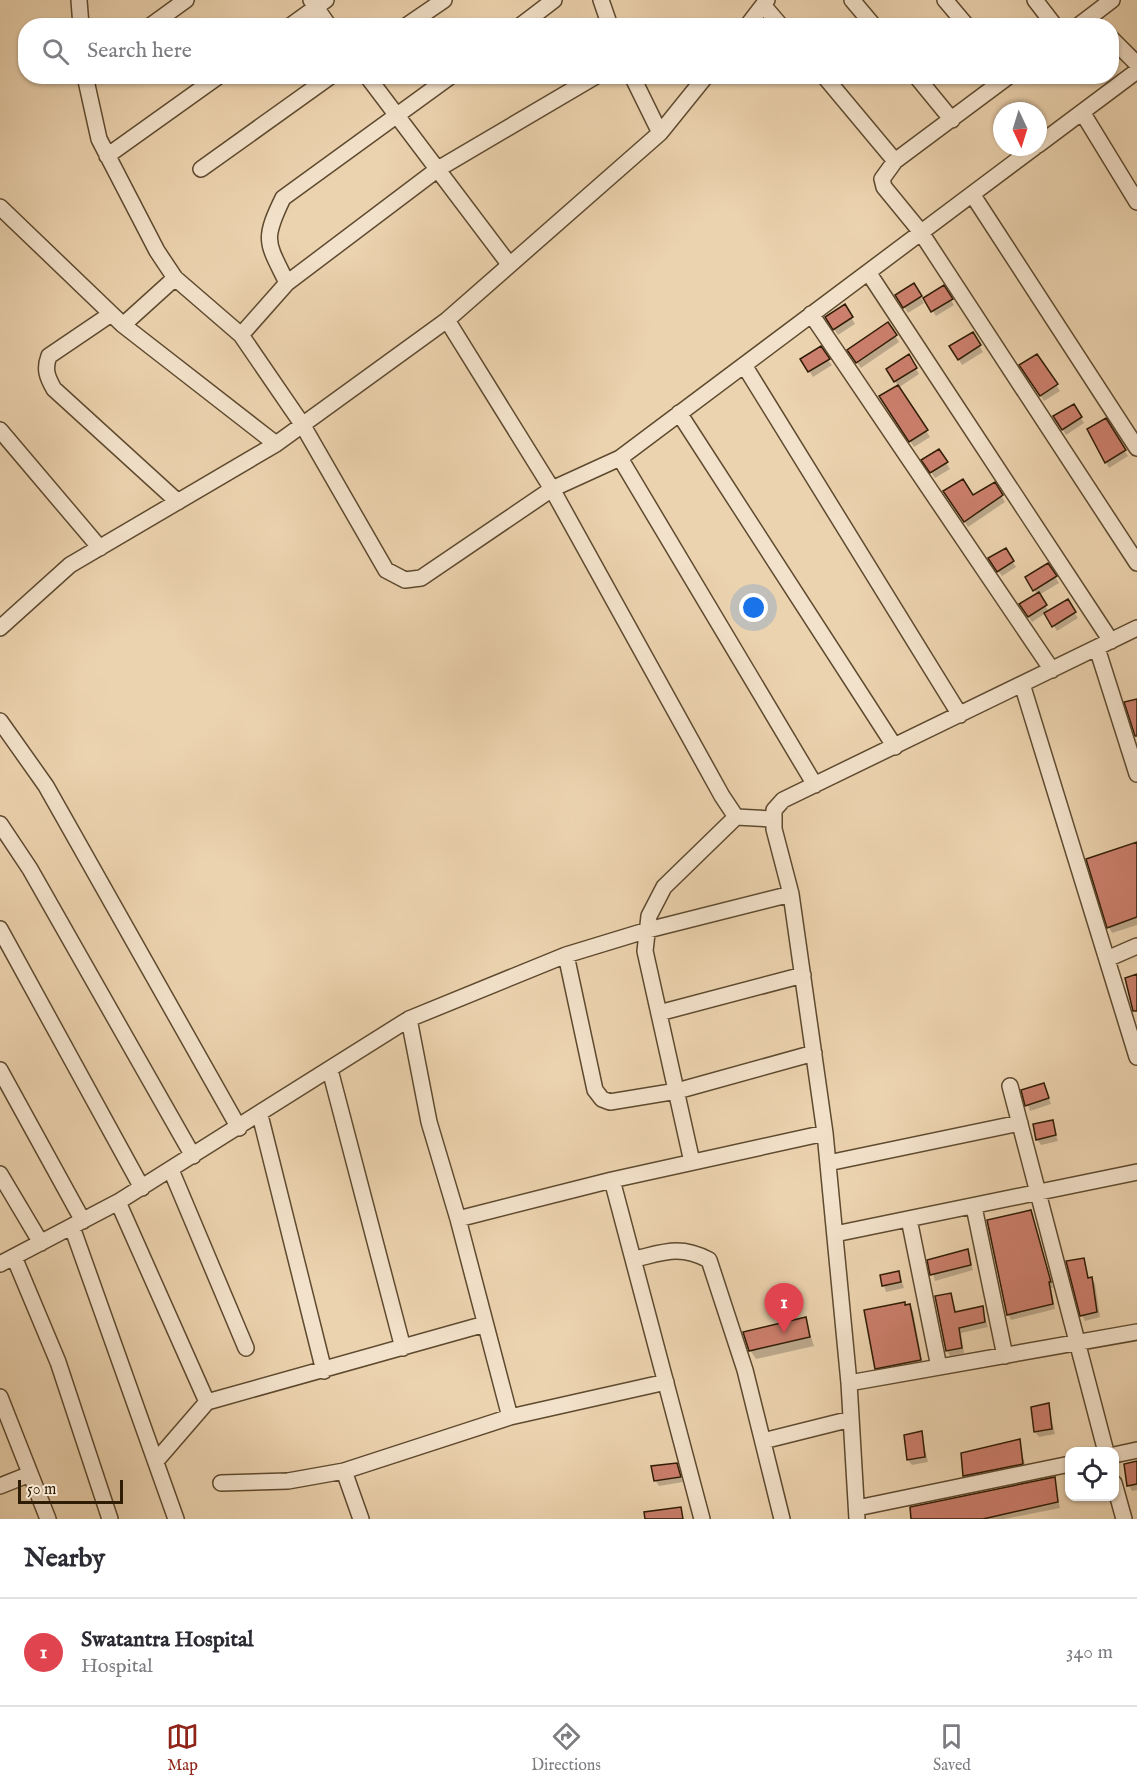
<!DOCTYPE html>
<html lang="en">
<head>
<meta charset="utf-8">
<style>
	:root { --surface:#fff; --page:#f7f7f7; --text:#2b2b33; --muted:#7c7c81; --line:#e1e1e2; --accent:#8f2418 }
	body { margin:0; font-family:"IM FELL English",serif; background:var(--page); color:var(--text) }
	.controls { position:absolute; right:18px; bottom:18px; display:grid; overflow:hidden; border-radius:12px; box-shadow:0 2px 4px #0004 }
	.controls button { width:54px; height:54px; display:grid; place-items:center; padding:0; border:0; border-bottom:2px solid var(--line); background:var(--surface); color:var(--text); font:30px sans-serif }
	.compass { position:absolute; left:993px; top:102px; width:54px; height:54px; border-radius:50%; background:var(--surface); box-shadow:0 2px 4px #0004; rotate:176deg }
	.scale { position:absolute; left:18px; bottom:15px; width:105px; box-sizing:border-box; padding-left:6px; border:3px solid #2f1c04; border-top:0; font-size:16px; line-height:21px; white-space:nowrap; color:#2f1c04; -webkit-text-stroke:4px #f3e2cb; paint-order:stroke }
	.you { position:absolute; left:754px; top:608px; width:21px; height:21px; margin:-15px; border:4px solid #fff; border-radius:50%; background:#1a73e8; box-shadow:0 0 0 9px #1a73e833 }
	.badge { display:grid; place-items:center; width:39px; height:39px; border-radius:50%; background:var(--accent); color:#fff; font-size:20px; font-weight:700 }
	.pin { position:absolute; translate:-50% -50px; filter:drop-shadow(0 2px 3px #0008) }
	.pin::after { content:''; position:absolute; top:32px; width:21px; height:18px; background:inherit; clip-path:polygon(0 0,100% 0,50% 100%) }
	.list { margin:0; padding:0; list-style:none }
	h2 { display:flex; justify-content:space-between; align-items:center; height:78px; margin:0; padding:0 24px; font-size:26px }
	h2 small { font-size:20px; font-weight:400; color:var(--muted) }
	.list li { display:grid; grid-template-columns:39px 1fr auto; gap:18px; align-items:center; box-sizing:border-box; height:108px; padding:0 24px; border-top:2px solid var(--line) }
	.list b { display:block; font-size:22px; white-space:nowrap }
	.list p { margin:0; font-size:20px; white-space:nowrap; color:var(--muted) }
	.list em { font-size:20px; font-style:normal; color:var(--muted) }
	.icon { flex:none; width:33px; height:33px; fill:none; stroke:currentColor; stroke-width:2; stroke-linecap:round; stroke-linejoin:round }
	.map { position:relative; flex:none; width:1137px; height:1519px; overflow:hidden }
	.search { position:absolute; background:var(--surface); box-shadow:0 2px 4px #0004; left:18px; right:18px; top:18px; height:66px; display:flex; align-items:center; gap:15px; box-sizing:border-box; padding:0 21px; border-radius:24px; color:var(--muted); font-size:22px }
	.sheet { height:186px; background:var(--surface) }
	nav { display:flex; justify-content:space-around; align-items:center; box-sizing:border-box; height:84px; border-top:2px solid var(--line); background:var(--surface); font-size:16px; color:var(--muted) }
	nav a { display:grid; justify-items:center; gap:3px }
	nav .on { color:var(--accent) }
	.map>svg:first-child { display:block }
</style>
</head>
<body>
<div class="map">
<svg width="1137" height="1519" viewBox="0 0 1137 1519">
	<rect width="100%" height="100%" fill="#ecd3af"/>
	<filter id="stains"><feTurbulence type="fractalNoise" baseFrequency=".00333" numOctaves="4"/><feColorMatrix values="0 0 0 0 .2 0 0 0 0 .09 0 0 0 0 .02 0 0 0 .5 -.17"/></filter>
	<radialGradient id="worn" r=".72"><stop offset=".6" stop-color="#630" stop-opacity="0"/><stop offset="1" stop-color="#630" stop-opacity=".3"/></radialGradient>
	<path fill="#0003" d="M913 285 924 303 908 313 897 295Z
		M943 287 954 305 936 316 925 299Z
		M844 306 855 324 838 335 830 323Z
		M888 324 899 342 861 368 852 356Z
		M972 334 983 352 962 365 951 346Z
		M908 356 919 374 898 388 930 437 914 447 884 403 898 386 888 369Z
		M802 359 828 360 832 365 813 377Z
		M1024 371 1049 373 1060 391 1044 401Z
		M1073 406 1084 423 1066 435 1055 417Z
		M1105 420 1128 456 1109 468 1089 430Z
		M939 451 950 469 935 478 927 466Z
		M994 484 1005 502 968 527 948 497H973Z
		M1005 550 1016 567 1002 576 993 564Z
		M1048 565 1059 583 1039 595 1049 612 1067 601 1078 618 1057 631 1046 613 1032 622 1024 610 1037 594 1027 578Z
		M1137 844V925L1112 933 1109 927Z
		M1044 1084 1051 1104 1030 1111 1023 1091Z
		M1052 1122 1058 1141 1041 1145 1037 1139Z
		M1030 1212 1053 1288H1051L1055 1309 1011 1320 1008 1314Z
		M967 1251 973 1270 935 1281 929 1261Z
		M1083 1260 1089 1279H1092L1095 1284 1100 1317 1085 1321 1082 1315Z
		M899 1272 904 1288 886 1292 881 1276Z
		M951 1295 956 1313 982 1308 988 1327 961 1333 964 1353 950 1356 947 1351Z
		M905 1306H909L913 1311 923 1366 880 1374 876 1368Z
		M805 1319 814 1346 756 1359 750 1350Z
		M1048 1405 1055 1434 1039 1437 1035 1432Z
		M921 1433 928 1462 912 1465 908 1460Z
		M1019 1441 1026 1469 968 1481 965 1476Z
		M1137 1462V1490L1132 1491 1129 1485Z
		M676 1464 683 1482 659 1486 655 1480Z
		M1054 1479 1060 1508 1004 1519H913L911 1508Z"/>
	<path fill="#cc7f6d" stroke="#2f1c04" stroke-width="1.5" d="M914 283 922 296 903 308 895 295Z
		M944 285 953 299 931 312 923 298Z
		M845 304 853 317 833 330 825 317Z
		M888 322 897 335 856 363 847 350Z
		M973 332 981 345 958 360 949 346Z
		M821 346 830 359 808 372 800 359Z
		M909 354 917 368 894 382 886 369Z
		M1037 354 1058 384 1040 396 1019 365Z
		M898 385 928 430 909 442 879 396Z
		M1074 404 1082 417 1062 430 1053 416Z
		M1106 418 1126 450 1105 463 1087 429Z
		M939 449 948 462 930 473 921 460Z
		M963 479 973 495 995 482 1003 495 964 522 943 491Z
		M1006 548 1014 561 997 572 988 558Z
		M1048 563 1057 576 1033 591 1025 577Z
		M1039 592 1047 605 1028 617 1019 604Z
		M1068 599 1076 612 1052 627 1044 613Z
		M1137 699V736H1135L1124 702Z
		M1137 842V917L1107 928 1086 859Z
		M1137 974V1011H1133L1125 978Z
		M1044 1083 1049 1098 1025 1106 1021 1090Z
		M1053 1120 1056 1135 1036 1140 1033 1124Z
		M1031 1210 1051 1282H1049L1053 1304 1007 1315 987 1220Z
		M968 1249 971 1265 930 1275 927 1260Z
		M1084 1258 1088 1278 1092 1277 1097 1312 1080 1316 1066 1261Z
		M899 1271 901 1282 882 1286 880 1275Z
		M951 1293 955 1312 983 1306 985 1322 959 1328 962 1348 946 1351 935 1296Z
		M905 1302V1305L910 1304 921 1360 875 1369 864 1310Z
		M806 1317 810 1337 749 1351 743 1332Z
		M1049 1403 1052 1429 1034 1432 1031 1407Z
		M922 1431 925 1457 907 1460 904 1435Z
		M1020 1439 1023 1464 963 1476 961 1453Z
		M1137 1461V1484L1127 1486 1124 1464Z
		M677 1463 681 1477 654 1481 651 1466Z
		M1055 1477 1058 1502 983 1519H911L910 1507Z
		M681 1507 683 1519H645L644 1512Z"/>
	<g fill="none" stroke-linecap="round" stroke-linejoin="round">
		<defs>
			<path id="minor" d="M79 0 81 26
				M311 0 329 26
				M601 0 610 26
				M852 0 874 26
				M945 0 967 26
				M1035 0 1055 26
				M763 5 781 26
				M150 26 186 0
				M290 26 326 0
				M406 26 444 0
				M520 26 554 0
				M747 26 767 0
				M1078 26 1112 0
				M1112 39 1137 64
				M85 76 99 139 157 251 175 278 123 325
				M367 76 509 264
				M596 76 438 169 287 283 241 335 302 424 386 570 405 580 421 578 552 489 620 458 815 785
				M632 76 660 133
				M824 76 895 161 1009 76
				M916 76 952 120
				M1082 112 1137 202
				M1038 145 1137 71
				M107 156 219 76
				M895 161 882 179 884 187 920 231 1137 563
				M201 169 331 76
				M972 194 1137 448
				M0 207 123 325 276 444
				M868 272 1111 641
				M175 278 241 335
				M287 283C267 242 262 241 283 198L451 76
				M111 314 49 356C44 369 47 377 54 389L178 502
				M811 314 1052 670
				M447 320 552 489 722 796 736 817 773 819
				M744 365 960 715
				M679 413 895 747
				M0 430 100 548
				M620 458 1035 147
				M0 628 70 565 276 444 447 320 660 133 706 76
				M1097 648 1137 774
				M1022 684 1137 1057
				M0 721 46 786 239 1128
				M0 824 30 869 193 1156
				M0 929 142 1188
				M566 955 595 1090 602 1099 610 1102 677 1091 814 1053
				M1107 959 1137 946
				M659 1013 803 975
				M409 1019 429 1122 458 1219
				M0 1070 83 1221
				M330 1070 403 1348
				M1010 1086 1106 1452
				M260 1115 324 1371
				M692 1162 645 951 649 916 664 887 736 817
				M828 1163 1020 1123
				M171 1170 246 1348
				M0 1174 41 1243
				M612 1180 702 1519
				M118 1202 207 1402 485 1324
				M974 1207 1005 1356
				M909 1219 939 1367
				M72 1227 176 1519
				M835 1234 1137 1172
				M14 1257 58 1362 110 1519
				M635 1259C665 1252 680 1245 709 1260L745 1370 782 1519
				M0 1264 118 1202 409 1019 566 955 648 930 791 894
				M849 1383 1137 1332
				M0 1397 48 1519
				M510 1417 458 1219 612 1180 825 1133
				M763 1441 851 1419
				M1114 1455 1137 1450
				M156 1461 207 1402
				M344 1471 361 1519
				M221 1483 288 1481 344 1471 510 1417 666 1382
				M1114 1483 1124 1519
				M0 1486 30 1474
				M857 1508 1070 1464
				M857 1519 849 1383 825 1133 791 894 774 829V810L783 800 1137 628"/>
		</defs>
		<use href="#minor" stroke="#5e4a2f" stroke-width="18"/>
		<use href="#minor" stroke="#f3e2cb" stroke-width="15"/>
	</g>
	<rect width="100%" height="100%" filter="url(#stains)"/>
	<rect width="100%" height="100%" fill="url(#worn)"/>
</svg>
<div class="controls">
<button><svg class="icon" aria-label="locate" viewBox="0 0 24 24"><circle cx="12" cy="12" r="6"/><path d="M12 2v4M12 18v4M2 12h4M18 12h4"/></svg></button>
</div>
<svg class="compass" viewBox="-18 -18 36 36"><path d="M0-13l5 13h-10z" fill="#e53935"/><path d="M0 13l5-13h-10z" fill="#7c7c81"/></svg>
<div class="scale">50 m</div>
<div class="you"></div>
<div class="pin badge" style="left:784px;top:1333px;background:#e0444e">1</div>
<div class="search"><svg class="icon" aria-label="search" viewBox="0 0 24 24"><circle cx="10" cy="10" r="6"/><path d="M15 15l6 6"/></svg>Search here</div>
</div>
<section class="sheet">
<h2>Nearby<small></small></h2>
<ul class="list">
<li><span class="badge" style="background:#e0444e">1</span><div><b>Swatantra Hospital</b><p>Hospital</p></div><em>340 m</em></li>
</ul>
</section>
<nav>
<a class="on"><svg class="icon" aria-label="map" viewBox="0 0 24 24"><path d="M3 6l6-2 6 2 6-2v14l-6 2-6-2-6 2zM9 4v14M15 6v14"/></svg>Map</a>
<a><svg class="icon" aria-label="directions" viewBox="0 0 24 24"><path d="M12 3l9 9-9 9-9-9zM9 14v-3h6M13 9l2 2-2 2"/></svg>Directions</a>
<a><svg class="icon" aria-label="saved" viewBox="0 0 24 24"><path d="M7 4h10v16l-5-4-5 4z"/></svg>Saved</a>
</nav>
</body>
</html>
